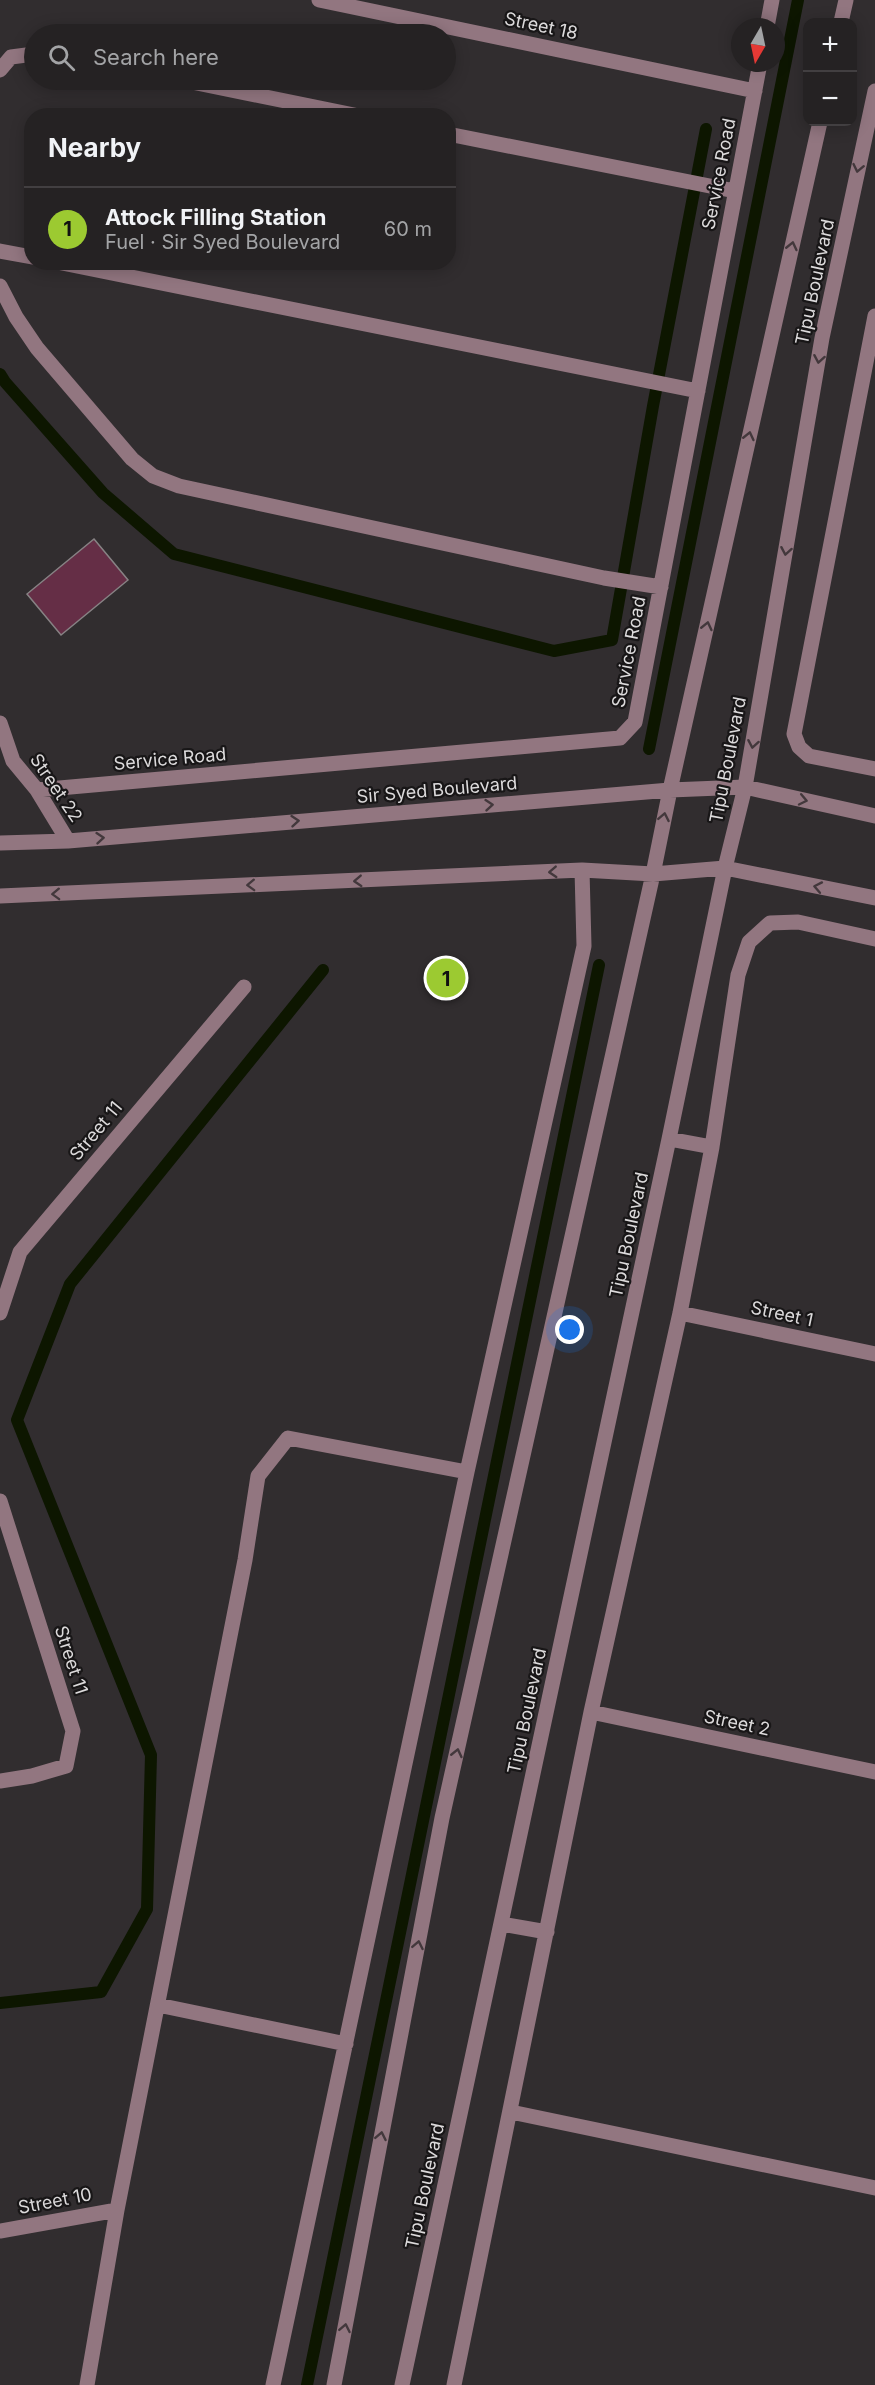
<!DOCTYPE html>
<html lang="en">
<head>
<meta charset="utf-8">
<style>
	:root { --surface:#252223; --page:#2d2a2b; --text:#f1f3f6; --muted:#a3a4a6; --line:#423f41; --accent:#9cca31 }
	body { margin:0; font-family:Inter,sans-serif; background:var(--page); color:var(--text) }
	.controls { position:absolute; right:18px; top:18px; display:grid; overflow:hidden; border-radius:12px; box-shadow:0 3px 15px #0003 }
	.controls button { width:54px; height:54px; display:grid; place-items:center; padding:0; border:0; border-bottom:2px solid var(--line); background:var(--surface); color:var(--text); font:30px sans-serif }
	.compass { position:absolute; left:731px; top:18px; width:54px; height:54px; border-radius:50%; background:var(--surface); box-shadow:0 3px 15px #0003; rotate:189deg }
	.you { position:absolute; left:570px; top:1330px; width:21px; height:21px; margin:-15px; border:4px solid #fff; border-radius:50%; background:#1a73e8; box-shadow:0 0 0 9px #1a73e833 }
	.badge { display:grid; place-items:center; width:39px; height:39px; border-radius:50%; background:var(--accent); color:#111; font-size:20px; font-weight:700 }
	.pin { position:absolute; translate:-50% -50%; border:3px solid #fff; box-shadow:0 2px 6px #0006 }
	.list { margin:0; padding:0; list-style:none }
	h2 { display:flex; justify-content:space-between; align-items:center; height:78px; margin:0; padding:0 24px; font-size:26px }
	h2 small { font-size:20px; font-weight:400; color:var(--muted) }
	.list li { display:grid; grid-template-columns:39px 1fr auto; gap:18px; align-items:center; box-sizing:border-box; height:84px; padding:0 24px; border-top:2px solid var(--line) }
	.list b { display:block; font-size:22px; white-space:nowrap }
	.list p { margin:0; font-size:20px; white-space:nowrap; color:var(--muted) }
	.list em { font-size:20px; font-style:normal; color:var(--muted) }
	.icon { flex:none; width:33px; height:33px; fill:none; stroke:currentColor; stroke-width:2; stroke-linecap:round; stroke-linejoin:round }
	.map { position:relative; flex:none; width:875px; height:2385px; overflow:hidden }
	.search { position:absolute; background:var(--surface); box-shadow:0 3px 15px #0003; left:24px; top:24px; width:432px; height:66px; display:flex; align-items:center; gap:15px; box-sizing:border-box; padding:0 21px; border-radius:33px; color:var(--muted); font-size:22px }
	.panel { position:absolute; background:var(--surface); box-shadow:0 3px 15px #0003; left:24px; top:108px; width:432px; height:162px; border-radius:24px }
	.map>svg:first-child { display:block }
</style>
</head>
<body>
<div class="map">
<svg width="875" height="2385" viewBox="0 0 875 2385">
	<rect width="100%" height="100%" fill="#312d2f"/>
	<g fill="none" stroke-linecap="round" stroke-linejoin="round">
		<path stroke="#0d1600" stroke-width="12" d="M0 374 5 382 103 493 174 554 554 651 612 640 653 406 706 129
			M649 749 798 0
			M0 2003 101 1992 147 1909 151 1755 17 1420 70 1284 323 970
			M307 2385 599 965"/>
	</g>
	<path fill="#652e46" stroke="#878284" stroke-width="1.5" d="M94 539 128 580 61 635 27 594Z"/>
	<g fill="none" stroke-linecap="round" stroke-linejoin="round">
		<path stroke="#927680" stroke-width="15" d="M319 0 755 91
			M841 22 846 0
			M767 27 772 0
			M0 70 11 57 34 54
			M182 80 359 116
			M448 134 735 191
			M0 251 32 257
			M57 262 698 391
			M0 286 16 317 37 348 132 459 153 476 179 486 604 578 661 587
			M875 316 794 734 799 747 809 756 875 769
			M0 723 13 761 37 790 68 841
			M37 790 620 738 635 722 760 63
			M0 843 68 841 670 790 745 787 875 816
			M0 896 582 870 653 874 725 868 875 898
			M669 1139 712 1147
			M0 1313 20 1252 244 987
			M680 1313 875 1354
			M0 1501 73 1731 66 1766 32 1776 0 1781
			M591 1712 875 1772
			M502 1924 547 1932
			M158 2005 346 2044
			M511 2112 875 2188
			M0 2231 117 2210
			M87 2385 117 2210 245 1560 258 1476 288 1438 467 1472
			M273 2385 467 1472 584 946 582 870
			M334 2385 442 1818 653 874 670 790 820 122
			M402 2385 669 1139 725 868 745 787 822 338 875 91
			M454 2385 591 1712 680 1313 712 1147 738 975 749 942 770 923 798 922 875 939"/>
	</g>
	<defs><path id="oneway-chevron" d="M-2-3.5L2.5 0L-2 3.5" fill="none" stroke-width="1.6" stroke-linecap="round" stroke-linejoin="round" transform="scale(1.5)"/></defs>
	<g stroke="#43383c">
		<use href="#oneway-chevron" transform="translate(858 168) rotate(102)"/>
		<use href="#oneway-chevron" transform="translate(792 246) rotate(-77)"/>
		<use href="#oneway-chevron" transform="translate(819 359) rotate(100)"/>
		<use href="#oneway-chevron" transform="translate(749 436) rotate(-77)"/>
		<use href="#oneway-chevron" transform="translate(786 551) rotate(100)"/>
		<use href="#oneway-chevron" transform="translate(707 626) rotate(-77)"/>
		<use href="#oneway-chevron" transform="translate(753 744) rotate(100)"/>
		<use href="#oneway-chevron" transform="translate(803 800) rotate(12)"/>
		<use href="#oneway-chevron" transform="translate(489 805) rotate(-5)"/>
		<use href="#oneway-chevron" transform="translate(664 817) rotate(-79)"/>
		<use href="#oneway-chevron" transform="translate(295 821) rotate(-5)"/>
		<use href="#oneway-chevron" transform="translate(100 838) rotate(-5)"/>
		<use href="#oneway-chevron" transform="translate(553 872) rotate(177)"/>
		<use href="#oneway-chevron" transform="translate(358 881) rotate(177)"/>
		<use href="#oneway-chevron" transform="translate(251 885) rotate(178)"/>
		<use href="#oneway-chevron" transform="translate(818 887) rotate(-169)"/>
		<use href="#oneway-chevron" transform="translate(56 894) rotate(178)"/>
		<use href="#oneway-chevron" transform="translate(457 1753) rotate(-77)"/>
		<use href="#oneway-chevron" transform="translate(418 1945) rotate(-79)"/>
		<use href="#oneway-chevron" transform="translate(381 2136) rotate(-79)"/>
		<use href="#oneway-chevron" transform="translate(345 2328) rotate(-79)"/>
	</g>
	<g text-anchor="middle" stroke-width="4.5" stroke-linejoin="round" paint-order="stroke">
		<g font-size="18" fill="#dcdadb" stroke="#181617">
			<text transform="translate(541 26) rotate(12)" y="6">Street 18</text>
			<text transform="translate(719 174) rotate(-79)" y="6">Service Road</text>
			<text transform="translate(815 282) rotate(-78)" y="6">Tipu Boulevard</text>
			<text transform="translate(629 652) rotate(-79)" y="6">Service Road</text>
			<text transform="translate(170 759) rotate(-5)" y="6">Service Road</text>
			<text transform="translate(728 760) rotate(-79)" y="6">Tipu Boulevard</text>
			<text transform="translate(56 788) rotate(56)" y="6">Street 22</text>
			<text transform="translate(437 790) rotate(-5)" y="6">Sir Syed Boulevard</text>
			<text transform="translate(96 1131) rotate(-50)" y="6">Street 11</text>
			<text transform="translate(629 1235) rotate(-78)" y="6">Tipu Boulevard</text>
			<text transform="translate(782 1314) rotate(12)" y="6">Street 1</text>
			<text transform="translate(71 1660) rotate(72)" y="6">Street 11</text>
			<text transform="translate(527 1711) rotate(-78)" y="6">Tipu Boulevard</text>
			<text transform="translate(737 1723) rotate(12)" y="6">Street 2</text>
			<text transform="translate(425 2186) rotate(-78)" y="6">Tipu Boulevard</text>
			<text transform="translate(55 2201) rotate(-11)" y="6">Street 10</text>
		</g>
	</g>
</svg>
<div class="controls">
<button>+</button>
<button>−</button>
</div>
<svg class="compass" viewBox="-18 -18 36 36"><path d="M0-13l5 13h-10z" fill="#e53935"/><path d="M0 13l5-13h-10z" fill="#a3a4a6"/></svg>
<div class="you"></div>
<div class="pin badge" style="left:446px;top:978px">1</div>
<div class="search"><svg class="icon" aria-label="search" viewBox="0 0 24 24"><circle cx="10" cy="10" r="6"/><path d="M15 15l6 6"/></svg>Search here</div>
<section class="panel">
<h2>Nearby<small></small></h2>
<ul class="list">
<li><span class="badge">1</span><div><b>Attock Filling Station</b><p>Fuel · Sir Syed Boulevard</p></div><em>60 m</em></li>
</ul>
</section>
</div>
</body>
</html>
